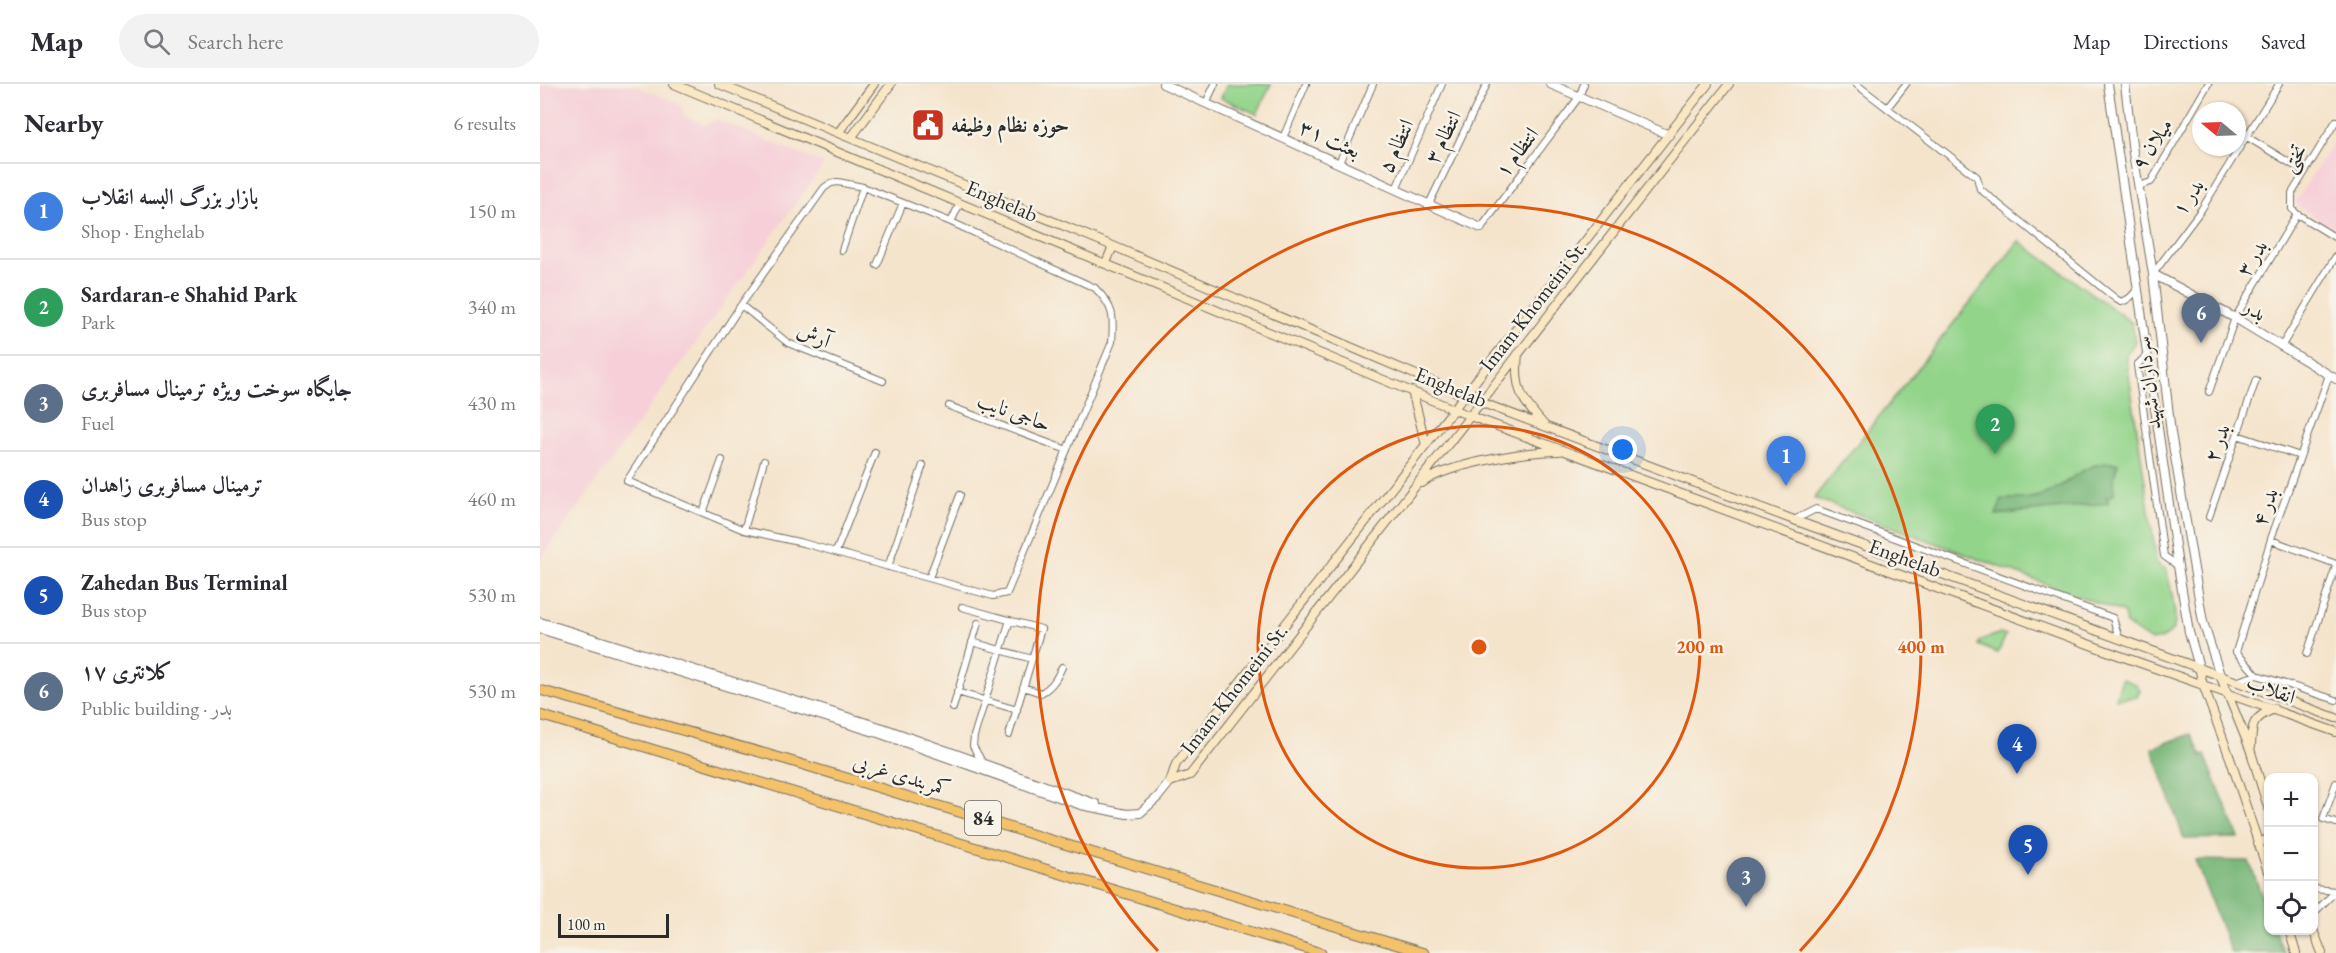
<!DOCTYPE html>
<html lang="en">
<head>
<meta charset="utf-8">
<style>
	:root { --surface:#fff; --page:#f2f2f3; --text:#2b2b33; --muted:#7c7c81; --line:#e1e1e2; --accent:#c8321e }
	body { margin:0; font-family:"EB Garamond",Amiri,serif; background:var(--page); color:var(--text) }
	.controls { position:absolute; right:18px; bottom:18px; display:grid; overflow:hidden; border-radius:12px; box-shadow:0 2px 4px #0004 }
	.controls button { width:54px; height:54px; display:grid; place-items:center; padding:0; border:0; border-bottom:2px solid var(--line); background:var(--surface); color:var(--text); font:30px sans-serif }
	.compass { position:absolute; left:1652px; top:18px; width:54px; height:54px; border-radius:50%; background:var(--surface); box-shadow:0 2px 4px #0004; rotate:289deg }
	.scale { position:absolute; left:18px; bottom:15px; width:111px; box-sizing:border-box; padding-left:6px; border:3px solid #2b2b2b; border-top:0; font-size:16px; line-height:21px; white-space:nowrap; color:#2b2b2b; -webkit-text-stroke:4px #f7f3e8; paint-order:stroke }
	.you { position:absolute; left:1083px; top:366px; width:21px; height:21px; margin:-15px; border:4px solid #fff; border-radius:50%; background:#1a73e8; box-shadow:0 0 0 9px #1a73e833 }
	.badge { display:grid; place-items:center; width:39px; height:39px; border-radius:50%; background:var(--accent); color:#fff; font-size:20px; font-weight:700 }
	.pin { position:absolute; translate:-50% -50px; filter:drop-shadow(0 2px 3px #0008) }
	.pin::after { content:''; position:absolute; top:32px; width:21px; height:18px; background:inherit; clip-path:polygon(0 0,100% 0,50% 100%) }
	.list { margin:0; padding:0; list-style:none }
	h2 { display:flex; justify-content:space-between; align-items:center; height:78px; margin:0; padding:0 24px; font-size:26px }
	h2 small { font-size:20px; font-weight:400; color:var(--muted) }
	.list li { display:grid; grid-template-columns:39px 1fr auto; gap:18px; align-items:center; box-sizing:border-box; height:96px; padding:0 24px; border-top:2px solid var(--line) }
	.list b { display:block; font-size:22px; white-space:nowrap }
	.list p { margin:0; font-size:20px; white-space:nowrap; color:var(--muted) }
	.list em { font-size:20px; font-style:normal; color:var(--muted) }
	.icon { flex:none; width:33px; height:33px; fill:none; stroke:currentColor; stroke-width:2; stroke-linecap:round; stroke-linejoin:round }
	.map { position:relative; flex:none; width:1796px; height:869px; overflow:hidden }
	header { display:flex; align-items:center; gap:36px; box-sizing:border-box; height:84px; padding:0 30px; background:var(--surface); border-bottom:2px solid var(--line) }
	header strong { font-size:28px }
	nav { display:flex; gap:33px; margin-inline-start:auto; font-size:21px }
	.search { width:420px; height:54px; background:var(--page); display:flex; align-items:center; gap:15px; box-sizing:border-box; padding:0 21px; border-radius:33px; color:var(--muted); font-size:22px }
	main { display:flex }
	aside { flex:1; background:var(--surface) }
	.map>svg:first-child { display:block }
</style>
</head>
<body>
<header>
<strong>Map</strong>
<div class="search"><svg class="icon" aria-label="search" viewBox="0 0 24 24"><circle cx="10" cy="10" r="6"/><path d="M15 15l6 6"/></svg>Search here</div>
<nav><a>Map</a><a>Directions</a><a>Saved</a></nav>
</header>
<main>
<aside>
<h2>Nearby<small>6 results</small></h2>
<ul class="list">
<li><span class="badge" style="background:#3f7fe0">1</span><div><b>بازار بزرگ البسه انقلاب</b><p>Shop · Enghelab</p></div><em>150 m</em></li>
<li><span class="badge" style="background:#2e9e5b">2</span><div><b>Sardaran-e Shahid Park</b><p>Park</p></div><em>340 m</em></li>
<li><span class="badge" style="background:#5c6f8a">3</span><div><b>جایگاه سوخت ویژه ترمینال مسافربری</b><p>Fuel</p></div><em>430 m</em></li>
<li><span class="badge" style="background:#1a4fb4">4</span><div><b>ترمینال مسافربری زاهدان</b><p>Bus stop</p></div><em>460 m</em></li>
<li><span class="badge" style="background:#1a4fb4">5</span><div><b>Zahedan Bus Terminal</b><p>Bus stop</p></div><em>530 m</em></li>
<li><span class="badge" style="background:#5c6f8a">6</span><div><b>کلانتری ۱۷</b><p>Public building · بدر</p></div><em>530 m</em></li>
</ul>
</aside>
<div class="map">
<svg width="1796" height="869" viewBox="0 0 1796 869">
	<rect width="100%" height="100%" fill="#f7f3e8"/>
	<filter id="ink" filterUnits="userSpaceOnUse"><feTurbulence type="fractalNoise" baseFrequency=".0167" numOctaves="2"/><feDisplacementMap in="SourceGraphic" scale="12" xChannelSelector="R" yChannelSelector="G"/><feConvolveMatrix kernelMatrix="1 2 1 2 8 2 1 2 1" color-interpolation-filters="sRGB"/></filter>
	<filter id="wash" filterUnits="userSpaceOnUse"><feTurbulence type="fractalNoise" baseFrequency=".008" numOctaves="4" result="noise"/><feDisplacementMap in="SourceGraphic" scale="24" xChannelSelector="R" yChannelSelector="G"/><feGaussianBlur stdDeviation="1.35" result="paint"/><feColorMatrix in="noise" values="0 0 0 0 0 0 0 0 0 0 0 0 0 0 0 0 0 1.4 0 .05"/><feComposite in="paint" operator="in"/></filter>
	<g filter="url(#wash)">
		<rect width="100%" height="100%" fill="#f5e4cc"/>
		<path fill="#f6cfd8" d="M0 0H91L142 21 144 32 161 39 165 41 176 35 284 80 0 476Z
			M1796 53V146L1759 123 1756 117Z"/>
		<path fill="#93d48b" stroke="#5f805b" stroke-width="1.5" d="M687 0H731L717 30 681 14Z
			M1479 157 1592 239 1595 258 1586 271 1617 480 1627 486C1629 499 1638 532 1634 543 1631 552 1619 556 1611 557L1586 540 1584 529 1274 414Z
			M1460 549 1466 551 1458 569 1438 561 1440 557Z
			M1582 595 1596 600 1600 606 1597 613 1576 615Z"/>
		<path fill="#76b677" stroke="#507051" stroke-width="1.5" d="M1564 379H1578L1574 392V410L1567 413 1568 419 1456 431 1462 415C1477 415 1491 416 1505 410 1528 401 1537 384 1564 379Z
			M1651 650 1662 672 1665 671 1699 754 1644 755 1612 664Z
			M1655 776 1709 777 1728 828V846L1735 847 1744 869H1691Z"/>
	</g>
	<g filter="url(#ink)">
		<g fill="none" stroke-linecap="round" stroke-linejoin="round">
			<defs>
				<path id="minor" d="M1316 0 1437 93 1440 105 1576 215 1581 218C1589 216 1594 211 1598 203
					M666 19 675 0
					M1347 24 1366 0
					M1796 37 1752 109V125L1757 130 1796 154
					M1707 53 1765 88
					M743 54 766 0
					M799 79 833 0
					M298 98 323 103 411 138 555 204C574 223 574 232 572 258L467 509 453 512 263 459 204 446 87 397 201 221 284 104 291 99Z
					M1599 102 1611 98 1668 0
					M856 105 902 0
					M889 120 947 0
					M411 138 420 119
					M941 144 1039 13 1044 0
					M302 166 323 103
					M337 181 363 119
					M1613 190 1661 126 1739 0
					M201 221 248 259 343 297
					M1741 263 1796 172
					M1608 270 1597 281 1624 472 1638 482
					M1669 308 1695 234 1757 130
					M409 322 527 366
					M1697 351 1760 372
					M163 429 182 376
					M1669 433 1716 296
					M1254 436 1276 425 1573 534 1579 554
					M204 446 224 377
					M1731 456 1796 480
					M296 468 335 368
					M348 483 383 381
					M389 494 420 411
					M422 523 501 545 469 651
					M432 558 492 575
					M1767 570 1796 482
					M1717 591 1696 568 1732 452 1789 291
					M1698 597 1717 591 1796 616
					M483 603 501 609C513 602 517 594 522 583
					M417 608 477 626
					M413 624 438 539
					M442 678 433 662 434 652 470 536
					M1796 699 1783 735 1796 739
					M1774 805 1796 807
					M1774 829 1795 808"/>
				<path id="tertiary" d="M623 0 941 144
					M1010 0 1129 51
					M1568 0 1638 482 1649 548 1659 583
					M1585 0 1593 69 1613 190 1631 349 1663 538 1680 591
					M1613 190 1695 234 1796 295
					M0 538 343 644 556 720
					M0 545 341 650 541 721 587 730 600 729 618 713 630 698"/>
				<path id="secondary" d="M134 0 930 332 1575 570 1796 648
					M179 0 573 162 940 318 1254 436 1796 634
					M298 49 334 0
					M311 54 351 0
					M566 179 573 162
					M978 270C974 305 981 315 1004 341
					M872 307 886 361
					M882 399C907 380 987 367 1020 367
					M1659 583 1663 601 1690 674 1728 788
					M1680 591 1710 665 1728 723
					M1711 662C1712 640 1712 634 1734 625
					M630 698 650 691 1189 0
					M630 698 636 680 1168 0
					M1718 759 1728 755
					M1749 846 1756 869
					M1773 846 1782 869"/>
				<path id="trunk" d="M0 606 244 675 884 869
					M0 631 781 869"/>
			</defs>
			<use href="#minor" stroke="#726c63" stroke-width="8"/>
			<use href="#tertiary" stroke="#726c63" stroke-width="10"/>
			<use href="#secondary" stroke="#726c63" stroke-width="10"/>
			<use href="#trunk" stroke="#726c63" stroke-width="11"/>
			<use href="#minor" stroke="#fff" stroke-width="6"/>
			<use href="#tertiary" stroke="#fff" stroke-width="8"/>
			<use href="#secondary" stroke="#fae7c3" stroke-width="8"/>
			<use href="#trunk" stroke="#f3c26a" stroke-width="9"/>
		</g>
	</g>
	<g fill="none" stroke="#df570e" stroke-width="3">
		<circle cx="939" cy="563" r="221"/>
		<path d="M618 867A442 442 0 1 1 1260 867"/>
	</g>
	<defs>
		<symbol id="civic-square" viewBox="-11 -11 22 22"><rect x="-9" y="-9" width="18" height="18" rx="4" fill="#c8321e" stroke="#f7f3e8"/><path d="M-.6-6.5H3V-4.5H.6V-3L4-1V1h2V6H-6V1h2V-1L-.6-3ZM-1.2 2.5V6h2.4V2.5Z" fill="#fff"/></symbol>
	</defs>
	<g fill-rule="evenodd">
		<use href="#civic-square" x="369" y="22" width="38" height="38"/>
	</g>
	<g text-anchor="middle" stroke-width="5" stroke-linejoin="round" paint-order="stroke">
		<rect fill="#f7f3e8" stroke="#686764" stroke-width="1.5" x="425" y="717" width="36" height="34" rx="4.5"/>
		<g font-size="20" font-weight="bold" fill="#2b2b2b">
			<text x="443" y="741">84</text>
		</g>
		<g font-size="21" font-weight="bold" fill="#2b2b2b" stroke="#f7f3e8" text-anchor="start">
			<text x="411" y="48">حوزه نظام وظیفه</text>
		</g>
		<g font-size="21" fill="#2b2b2b" stroke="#f7f3e8">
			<text transform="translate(903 53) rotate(-64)" y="7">انتظام ۳</text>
			<text transform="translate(790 55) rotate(24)" y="7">بعثت ۳۱</text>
			<text transform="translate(1612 60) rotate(-57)" y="7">میلان ۹</text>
			<text transform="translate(856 62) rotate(-66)" y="7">انتظام ۵</text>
			<text transform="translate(977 68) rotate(-53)" y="7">انتظام ۱</text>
			<text transform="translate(1754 74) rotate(-58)" y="7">تختی</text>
			<text transform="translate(1648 113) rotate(-56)" y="7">بدر ۱</text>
			<text transform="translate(462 117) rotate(23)" y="7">Enghelab</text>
			<text transform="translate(1712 174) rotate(-59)" y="7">بدر ۳</text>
			<text transform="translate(993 222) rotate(-52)" y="7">Imam Khomeini St.</text>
			<text transform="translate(1715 226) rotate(31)" y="7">بدر</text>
			<text transform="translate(274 251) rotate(24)" y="7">آرش</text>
			<text transform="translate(1608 299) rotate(-97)" y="7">سرداران شهید</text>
			<text transform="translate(911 303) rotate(22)" y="7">Enghelab</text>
			<text transform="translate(474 328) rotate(20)" y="7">حاجی نایب</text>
			<text transform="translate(1677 359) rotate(-71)" y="7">بدر ۲</text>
			<text transform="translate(1725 423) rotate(-71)" y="7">بدر ۴</text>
			<text transform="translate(1365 474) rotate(20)" y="7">Enghelab</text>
			<text transform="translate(694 605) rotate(-52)" y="7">Imam Khomeini St.</text>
			<text transform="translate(1731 605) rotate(20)" y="7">انقلاب</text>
			<text transform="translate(362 691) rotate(17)" y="7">کمربندی غربی</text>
		</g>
	</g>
	<circle cx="939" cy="563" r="9" fill="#df570e" stroke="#f7f3e8" stroke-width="3"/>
	<g font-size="18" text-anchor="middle" font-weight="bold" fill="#df570e" stroke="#f7f3e8" stroke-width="5" stroke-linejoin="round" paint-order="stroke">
		<text x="1160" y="569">200 m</text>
		<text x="1381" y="569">400 m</text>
	</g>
</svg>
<div class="controls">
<button>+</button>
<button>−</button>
<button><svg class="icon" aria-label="locate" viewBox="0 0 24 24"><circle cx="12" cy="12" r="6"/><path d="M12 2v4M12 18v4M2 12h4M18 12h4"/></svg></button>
</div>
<svg class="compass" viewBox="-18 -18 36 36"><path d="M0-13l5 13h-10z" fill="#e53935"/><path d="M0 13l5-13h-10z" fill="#7c7c81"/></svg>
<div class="scale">100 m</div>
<div class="you"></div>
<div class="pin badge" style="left:1246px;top:402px;background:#3f7fe0">1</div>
<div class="pin badge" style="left:1455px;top:370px;background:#2e9e5b">2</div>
<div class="pin badge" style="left:1206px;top:823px;background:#5c6f8a">3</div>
<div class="pin badge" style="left:1477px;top:690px;background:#1a4fb4">4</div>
<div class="pin badge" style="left:1488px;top:791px;background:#1a4fb4">5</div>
<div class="pin badge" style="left:1661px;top:259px;background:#5c6f8a">6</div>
</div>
</main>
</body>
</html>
